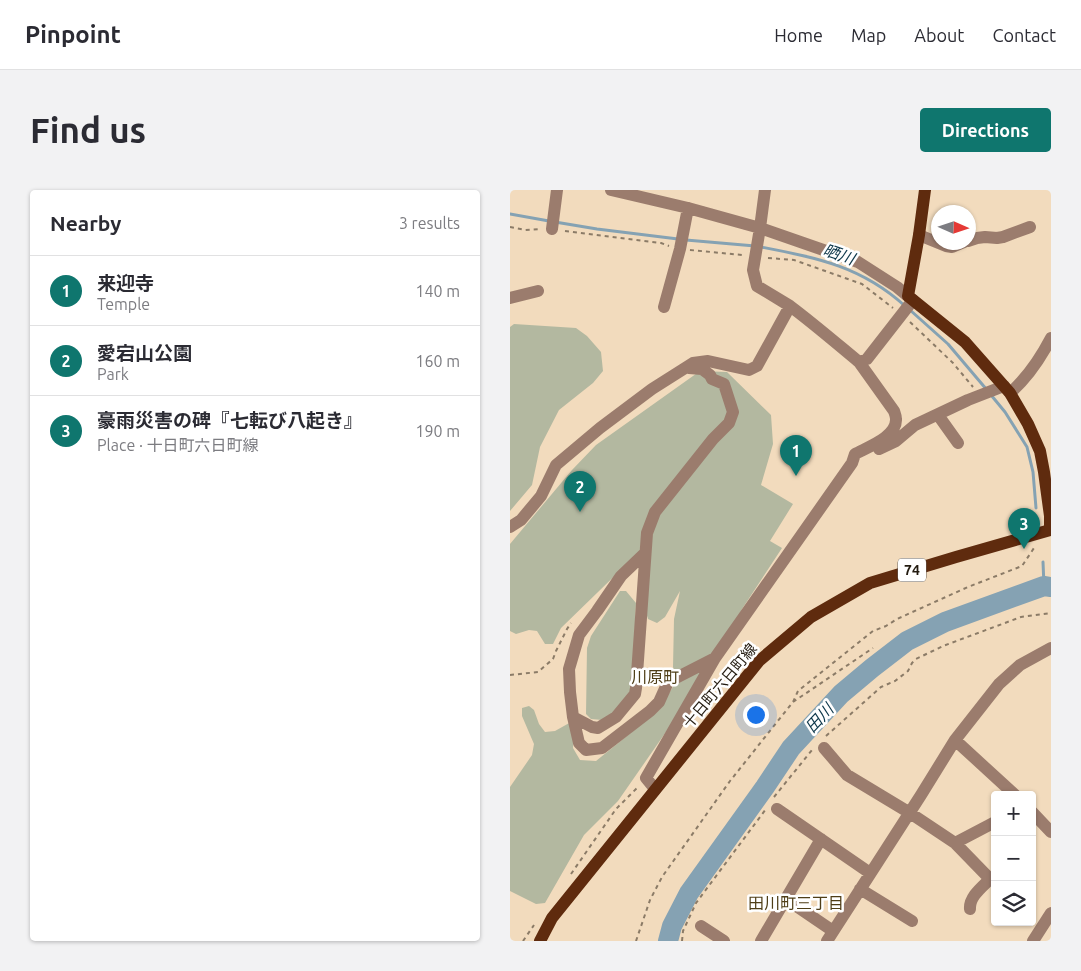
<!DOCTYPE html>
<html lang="en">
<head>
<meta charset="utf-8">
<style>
	:root { --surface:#fff; --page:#f2f2f3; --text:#2b2b33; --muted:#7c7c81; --line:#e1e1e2; --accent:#0f766e }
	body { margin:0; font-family:Ubuntu,"Noto Sans JP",sans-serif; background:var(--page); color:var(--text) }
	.controls { position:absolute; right:15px; bottom:15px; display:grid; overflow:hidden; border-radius:5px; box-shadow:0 1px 4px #0004 }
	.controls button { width:45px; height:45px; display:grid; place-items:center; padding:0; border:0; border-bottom:1px solid var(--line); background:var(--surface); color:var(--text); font:25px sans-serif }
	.compass { position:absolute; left:421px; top:15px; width:45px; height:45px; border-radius:50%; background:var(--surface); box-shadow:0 1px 4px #0004; rotate:93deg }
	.you { position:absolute; left:245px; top:524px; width:18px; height:18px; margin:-12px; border:4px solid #fff; border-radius:50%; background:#1a73e8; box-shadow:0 0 0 8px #1a73e833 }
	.badge { display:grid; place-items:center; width:32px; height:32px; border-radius:50%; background:var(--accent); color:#fff; font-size:16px; font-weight:700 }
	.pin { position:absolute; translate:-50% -41px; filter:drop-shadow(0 1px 2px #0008) }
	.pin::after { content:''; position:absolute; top:26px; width:18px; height:15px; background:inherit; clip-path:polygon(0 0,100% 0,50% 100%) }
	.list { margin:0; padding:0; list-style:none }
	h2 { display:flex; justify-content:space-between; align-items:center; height:65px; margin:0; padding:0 20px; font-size:21px }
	h2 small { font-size:16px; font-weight:400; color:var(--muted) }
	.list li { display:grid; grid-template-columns:32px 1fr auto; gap:15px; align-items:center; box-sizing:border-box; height:70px; padding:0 20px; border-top:1px solid var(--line) }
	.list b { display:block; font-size:19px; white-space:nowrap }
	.list p { margin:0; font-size:16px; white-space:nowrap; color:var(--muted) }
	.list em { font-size:16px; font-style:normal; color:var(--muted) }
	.icon { flex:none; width:28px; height:28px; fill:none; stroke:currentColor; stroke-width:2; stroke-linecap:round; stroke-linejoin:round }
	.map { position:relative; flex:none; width:541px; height:751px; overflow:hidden; border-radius:5px }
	header { display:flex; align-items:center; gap:30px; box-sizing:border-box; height:70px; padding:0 25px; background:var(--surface); border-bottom:1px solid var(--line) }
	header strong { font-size:24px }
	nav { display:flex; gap:28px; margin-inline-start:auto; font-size:18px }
	.intro { display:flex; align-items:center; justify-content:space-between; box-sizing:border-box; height:120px; padding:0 30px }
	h1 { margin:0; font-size:35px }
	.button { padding:12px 22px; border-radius:5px; background:var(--accent); color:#fff; font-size:18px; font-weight:700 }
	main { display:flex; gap:30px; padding:0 30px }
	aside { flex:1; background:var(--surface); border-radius:5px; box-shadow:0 1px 4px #0004 }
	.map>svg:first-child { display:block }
</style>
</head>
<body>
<header>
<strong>Pinpoint</strong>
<nav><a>Home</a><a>Map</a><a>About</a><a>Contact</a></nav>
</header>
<div class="intro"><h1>Find us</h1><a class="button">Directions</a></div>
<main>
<aside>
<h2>Nearby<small>3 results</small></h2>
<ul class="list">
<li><span class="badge">1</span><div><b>来迎寺</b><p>Temple</p></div><em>140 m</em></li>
<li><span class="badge">2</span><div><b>愛宕山公園</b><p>Park</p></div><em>160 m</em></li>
<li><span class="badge">3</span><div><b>豪雨災害の碑『七転び八起き』</b><p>Place · 十日町六日町線</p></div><em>190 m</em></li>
</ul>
</aside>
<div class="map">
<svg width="541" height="751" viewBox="0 0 541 751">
	<rect width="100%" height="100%" fill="#f2dbbd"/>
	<path fill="#b3b8a0" d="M4 134 66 138 77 146 91 162 93 181 83 193 49 220 30 257 22 295 0 321V137Z
		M190 181 217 182 261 225 263 254 251 295 283 314 260 351 272 358 232 419 208 467 108 611 74 645 35 713 26 714 0 701V597L22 565 24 554 12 526V518L19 516 24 520 29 534 35 542 45 541 61 532 65 537 63 558 70 570 86 571 149 520 167 490 163 477 164 429 170 401 155 427 147 433 138 429 129 399 133 381 124 367 51 438 43 454H35L27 441 19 440 6 444 0 441V354L62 280 86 255Z
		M110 401H116L126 413 122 503 101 526 92 530 81 529 76 524 77 458 81 446Z"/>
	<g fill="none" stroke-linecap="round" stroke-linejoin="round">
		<path stroke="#85a2b3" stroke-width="3" d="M0 24 39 31
			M45 32 87 39 168 49
			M176 50 245 56
			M251 57C307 68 351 76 395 116
			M400 120 438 154 477 200
			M481 205 495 222 517 257 523 282 526 318
			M533 372 534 396"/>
		<path stroke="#85a2b3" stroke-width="20" d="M158 751 162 736 179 703 255 597 281 558 331 504 362 478 397 451 435 432 534 396 541 397"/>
		<path stroke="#8b7b67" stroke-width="2" stroke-dasharray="4 4" stroke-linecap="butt" d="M0 37 15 40 30 39
			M55 41 151 53 159 56
			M180 60 233 65
			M258 68 284 70 352 94 383 118
			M400 132 443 173 463 197
			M0 485 28 482 43 469 46 461 57 439 61 433
			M283 512 363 458
			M316 546 371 497 385 491 398 481 402 473 406 469 433 456 511 427 541 423
			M264 607 302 560
			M61 684 106 619 128 597
			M13 751 24 735
			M126 751 140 710 152 687 220 591 283 512 288 501 363 441 376 436 387 429 458 397 512 376 524 358
			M172 751 173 741 186 713 256 619"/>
		<path stroke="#9b7c6d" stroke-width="12" d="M101 0 178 18 250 38 348 72 387 97 398 106
			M42 39 47 0
			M409 45 436 56 442 57 454 52
			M458 51 467 48 475 47 487 48 493 47 520 37
			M0 108 28 101
			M280 116C304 134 326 153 349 172L357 169 403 110
			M154 117 170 59 178 18
			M500 203C517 188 530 169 541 148
			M428 225 448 253
			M369 259 386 251 405 235 458 210 494 196
			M0 337 11 330 31 306 46 275 90 238 142 199 183 173 198 171 239 180 247 176 280 116 247 96 243 80 250 38 255 0
			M135 363 111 386 87 421 69 445 59 479 60 502 63 527 69 553 76 560 92 558 140 521 149 512 158 492 205 468
			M63 527 82 537 88 538 106 527 125 504 126 498 137 343 145 322 203 249 219 233 223 222 214 194 202 189 200 185 192 179 179 178
			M445 550 505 605
			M314 558 337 585 400 623 445 653 480 689C472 697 459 707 460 719
			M145 599 136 588 205 468 342 273 345 264C358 257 387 247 386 229 386 226 385 224 384 221L349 172
			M267 619 360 683
			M522 622 541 642
			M445 653 485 632
			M350 699 402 731
			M276 709 323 741
			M191 736 214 751
			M251 751 311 649
			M317 751 411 605 445 550 489 494 510 475 541 458
			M523 751 541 723"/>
		<path stroke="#5f2b0e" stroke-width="12" d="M30 751 42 728 249 471 301 427 360 393 446 367 540 340V326L534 282 530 261 518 234 500 203 455 152 398 106 409 45 415 0"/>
	</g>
	<g text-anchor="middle" stroke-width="5" stroke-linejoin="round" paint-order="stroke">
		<rect fill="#fff" stroke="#655f58" stroke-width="1" x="388" y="368.5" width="28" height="23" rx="4"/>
		<g font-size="14" font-weight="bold" fill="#231b10">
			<text x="402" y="385">74</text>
		</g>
		<g font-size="15" fill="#231b10" stroke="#fff">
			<text transform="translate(210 496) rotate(-50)" y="5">十日町六日町線</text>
		</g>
		<g font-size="16" font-style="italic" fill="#0c3649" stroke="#fff">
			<text transform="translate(329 64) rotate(19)" y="6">晒川</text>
			<text transform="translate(309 528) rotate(-47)" y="6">田川</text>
		</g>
		<g font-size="16" fill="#4f3e17" stroke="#fff">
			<text x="145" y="493">川原町</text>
			<text x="286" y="719">田川町三丁目</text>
		</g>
	</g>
</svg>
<div class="controls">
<button>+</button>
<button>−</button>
<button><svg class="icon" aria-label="layers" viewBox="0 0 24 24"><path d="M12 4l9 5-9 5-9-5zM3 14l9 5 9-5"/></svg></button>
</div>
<svg class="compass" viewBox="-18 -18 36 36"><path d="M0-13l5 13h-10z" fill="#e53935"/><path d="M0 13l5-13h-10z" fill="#7c7c81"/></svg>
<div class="you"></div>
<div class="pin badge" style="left:286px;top:286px">1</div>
<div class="pin badge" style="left:70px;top:322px">2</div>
<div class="pin badge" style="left:514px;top:359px">3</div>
</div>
</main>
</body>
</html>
